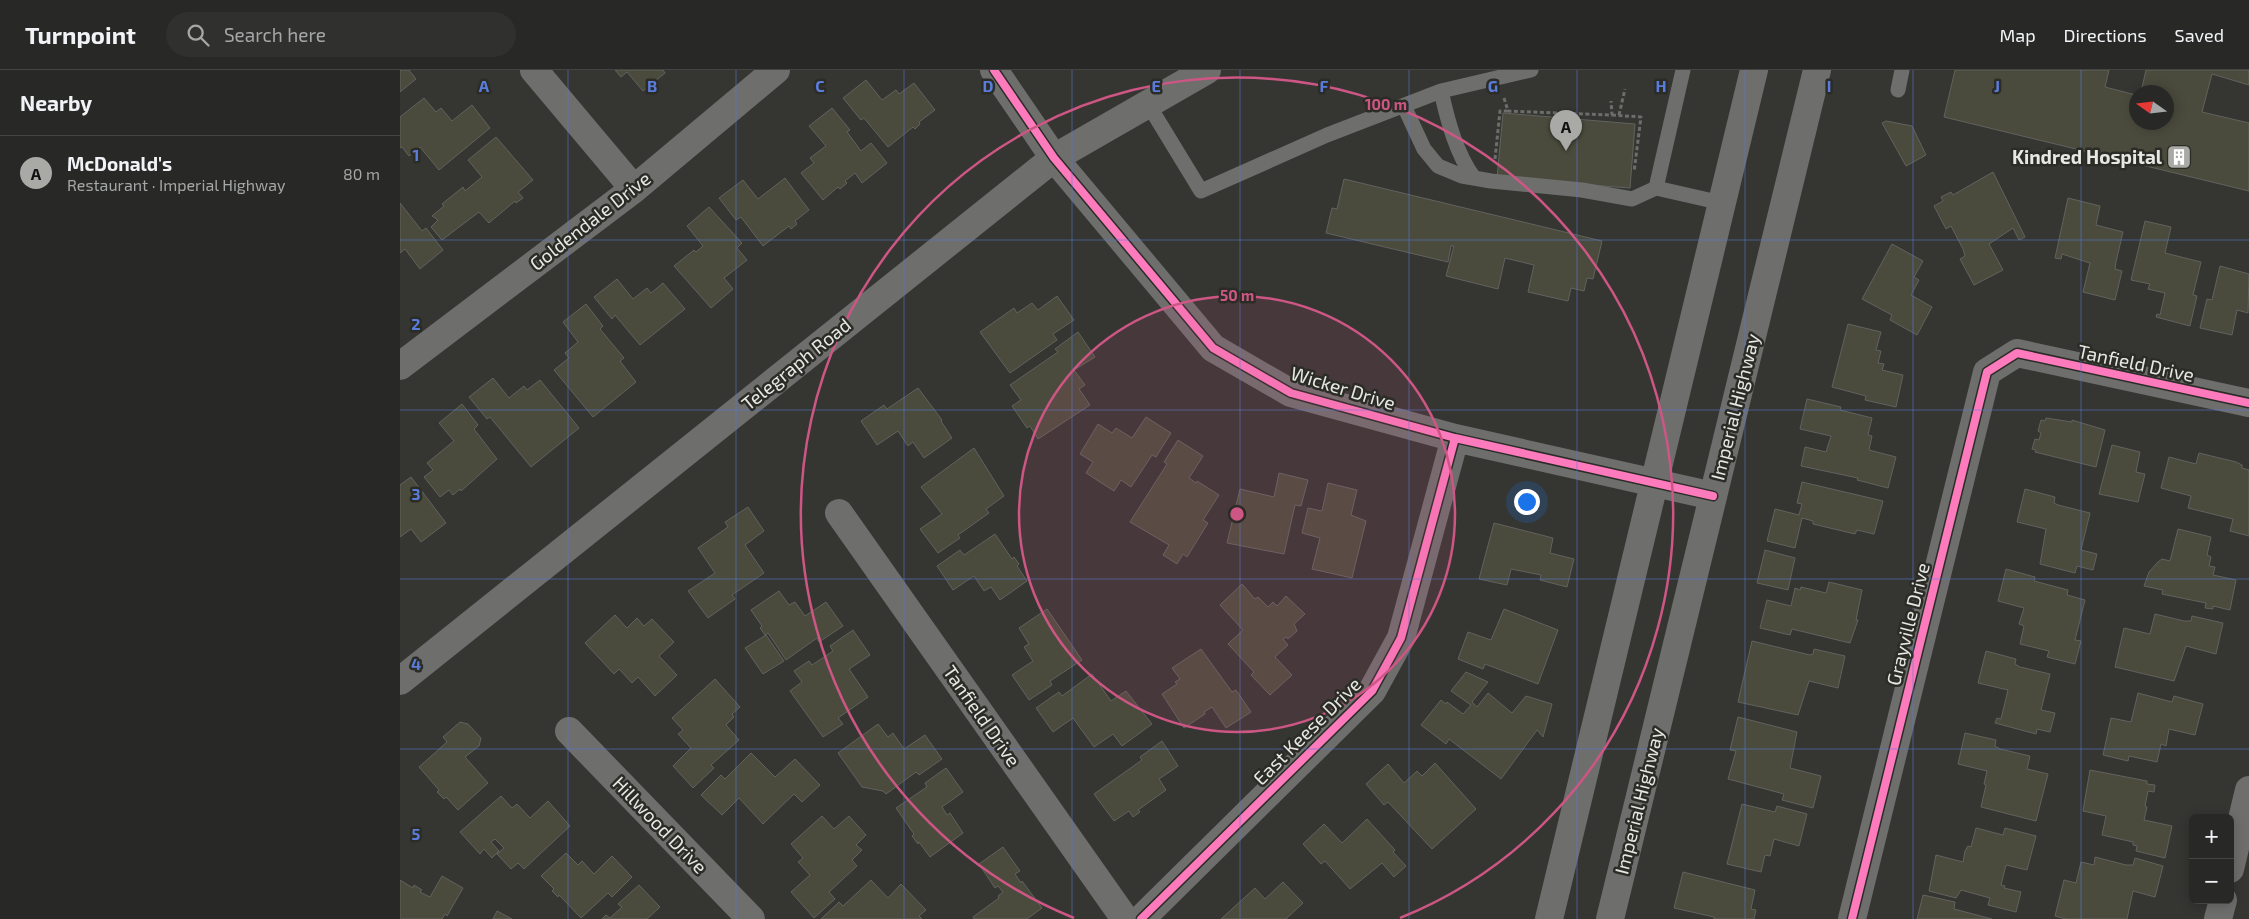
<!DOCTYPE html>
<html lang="en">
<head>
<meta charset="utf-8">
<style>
	:root { --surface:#282826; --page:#30302e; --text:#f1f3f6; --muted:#a5a6a7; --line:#444443; --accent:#a9a9a6 }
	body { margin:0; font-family:"Exo 2",sans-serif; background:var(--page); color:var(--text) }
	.controls { position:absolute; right:15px; bottom:15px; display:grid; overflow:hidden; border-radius:8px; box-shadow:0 2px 12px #0003 }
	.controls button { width:45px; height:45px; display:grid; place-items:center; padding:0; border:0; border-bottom:1px solid var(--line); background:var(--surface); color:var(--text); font:25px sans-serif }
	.compass { position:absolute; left:1729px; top:15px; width:45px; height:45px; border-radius:50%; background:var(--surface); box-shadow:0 2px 12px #0003; rotate:284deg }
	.you { position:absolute; left:1126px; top:431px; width:18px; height:18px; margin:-12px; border:4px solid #fff; border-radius:50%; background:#1a73e8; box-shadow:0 0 0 8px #1a73e833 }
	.badge { display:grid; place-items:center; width:32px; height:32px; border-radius:50%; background:var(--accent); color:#111; font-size:16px; font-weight:700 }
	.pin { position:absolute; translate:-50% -41px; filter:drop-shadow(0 1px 2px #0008) }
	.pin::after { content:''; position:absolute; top:26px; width:18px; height:15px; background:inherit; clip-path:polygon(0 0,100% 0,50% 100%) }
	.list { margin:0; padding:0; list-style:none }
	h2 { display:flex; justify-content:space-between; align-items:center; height:65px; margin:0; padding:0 20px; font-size:21px }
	h2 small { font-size:16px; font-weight:400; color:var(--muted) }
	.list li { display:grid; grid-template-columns:32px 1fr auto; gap:15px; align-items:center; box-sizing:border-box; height:75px; padding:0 20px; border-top:1px solid var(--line) }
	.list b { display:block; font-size:19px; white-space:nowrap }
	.list p { margin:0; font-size:16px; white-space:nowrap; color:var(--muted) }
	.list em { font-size:16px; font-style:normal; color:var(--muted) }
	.icon { flex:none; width:28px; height:28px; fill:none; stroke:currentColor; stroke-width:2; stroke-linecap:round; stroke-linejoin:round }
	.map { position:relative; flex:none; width:1849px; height:849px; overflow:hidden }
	header { display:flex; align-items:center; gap:30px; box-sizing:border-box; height:70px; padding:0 25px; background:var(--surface); border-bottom:1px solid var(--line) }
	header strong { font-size:24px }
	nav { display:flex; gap:28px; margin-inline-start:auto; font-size:18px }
	.search { width:350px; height:45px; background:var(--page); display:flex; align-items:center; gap:12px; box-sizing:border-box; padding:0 18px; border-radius:28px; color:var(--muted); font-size:19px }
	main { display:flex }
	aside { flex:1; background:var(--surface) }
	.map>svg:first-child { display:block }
</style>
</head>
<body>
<header>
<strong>Turnpoint</strong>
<div class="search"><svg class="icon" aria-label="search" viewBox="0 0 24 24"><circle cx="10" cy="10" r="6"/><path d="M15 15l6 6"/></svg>Search here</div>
<nav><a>Map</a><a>Directions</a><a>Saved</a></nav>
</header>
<main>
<aside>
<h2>Nearby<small></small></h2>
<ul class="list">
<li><span class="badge">A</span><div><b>McDonald's</b><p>Restaurant · Imperial Highway</p></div><em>80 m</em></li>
</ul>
</aside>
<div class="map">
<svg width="1849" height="849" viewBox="0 0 1849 849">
	<rect width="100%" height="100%" fill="#353632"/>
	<path fill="#4a4b3d" stroke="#62625f" d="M0 0H9L16 9 0 22Z
		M215 0H263L265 3 243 21 227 2 221 7Z
		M1555 0H1709L1705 17 1736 25V52H1766V22H1741L1746 0H1849V15L1812 4 1802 42 1849 53V121L1544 47Z
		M466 10 482 30 496 20 499 24 514 13 535 40 519 52 520 54 515 59 513 57 488 77 464 48 461 50 443 28Z
		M24 28 36 42 41 38 52 51 72 35 90 58 39 100 20 77 9 86 2 77 0 78V47Z
		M432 38 450 60 447 62 461 81 471 73 487 93 462 113 455 103 445 111 447 113 440 119 438 117 423 130 401 103 414 93 410 88 426 76 409 56Z
		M1103 43 1235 54 1230 118 1097 108Z
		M1486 51 1512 56 1526 85 1506 96 1482 53Z
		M96 67 133 110 118 122 123 128 116 133 115 131 89 153 79 142 42 170 31 157 38 150 32 146 44 136 42 134 63 117 65 121 82 107 68 90Z
		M1593 102 1625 167 1619 170 1613 158 1589 174 1603 200 1574 215 1560 189 1565 186 1563 179 1551 156 1546 159 1534 136 1543 131 1541 127 1551 122 1553 125Z
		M385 108 409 140 395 151 397 154 391 159 389 156 363 176 341 147 336 150 319 128 343 110 358 129Z
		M944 109 1202 171 1193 209 1187 208 1184 221 1171 218 1168 231 1128 222 1134 195 1105 188 1098 219 1046 206 1054 176H1051L1048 192 926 163 932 138 937 139Z
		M1668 128 1700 136 1696 155 1723 162 1716 192 1715 199 1722 201 1715 230 1683 222 1690 193 1662 184 1661 189 1655 188Z
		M0 133 22 161 26 158 43 180 20 199 5 179 0 183Z
		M309 137 342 173 337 178 347 190 324 208 333 219 311 238 274 196 294 180 296 182 303 176 287 156Z
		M1745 151 1771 157 1765 183 1801 192 1793 225 1797 226 1790 256 1756 247 1757 244 1760 245 1765 223 1748 219 1750 214 1731 210Z
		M1492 174 1523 191 1514 207 1519 210 1511 225 1532 237 1517 265 1490 250 1492 245 1462 229Z
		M1820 196 1849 204 1848 243 1837 240 1832 265 1800 258 1807 229 1812 230Z
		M217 209 233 229 247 218 251 223 263 213 285 239 240 275 215 245 212 249 194 227Z
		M657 226 674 250 653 264 657 270 610 303 580 262 614 238 617 243 632 233 638 240Z
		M186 234 203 256 200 259 224 288 220 291 236 312 193 347 154 300 169 288 165 283 178 272 163 252Z
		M1448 254 1481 262 1476 280 1481 281 1478 293 1484 294 1482 300 1503 305 1496 337 1465 330 1466 326 1432 317Z
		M678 262 695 287 674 300 685 315 679 319 690 335 638 369 630 356 627 358 612 336 621 330 610 315 658 282 655 279Z
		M93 308 109 328 124 316 127 320 140 310 179 358 131 397 90 347 87 349 69 327Z
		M518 318 542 350 541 351 552 368 524 388 513 372 508 376 498 361 477 375 461 351 484 335 487 339Z
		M1407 329 1441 337 1440 340 1472 348 1468 365 1472 366 1469 380 1496 387 1488 418 1457 410 1458 408 1401 396 1405 377 1426 382 1431 366 1400 359Z
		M62 334 78 355 74 359 97 389 61 421 60 419 53 425 49 420 40 427 24 407 33 400 27 393 54 371 39 353Z
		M746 347 771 363 756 387 752 385 731 417 721 410 714 421 686 403 693 392 680 384 698 354 712 363 716 358 732 368Z
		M1646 348 1672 352V350L1705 360 1696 397 1635 382 1636 380 1632 379 1635 369 1639 370 1641 363 1638 361 1641 350 1645 351Z
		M778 370 803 386 789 408 796 413 797 411 819 425 803 450 808 453 787 487 783 484 777 494 763 485 769 475 730 452 767 394 764 392Z
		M1712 375 1740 382 1736 402 1745 404 1738 432 1699 424Z
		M574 378 604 426 586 439 589 443 558 465 560 468 538 483 520 459 542 444 521 417Z
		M1799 383 1836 392 1842 395V398L1849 400V466L1830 461 1833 449 1788 438 1791 426 1761 418 1769 387 1796 394Z
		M879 403 908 410 901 436 895 435 884 484 827 473 840 419 874 427Z
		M11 407 46 453 21 472 11 459 0 467V415Z
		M1402 412 1483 431 1474 464 1457 460 1455 464 1413 454V451L1402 448 1395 478 1367 471 1375 439 1399 445 1402 434 1397 433Z
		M928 413 957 420 951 445 966 451 952 508 912 499 920 468 902 463 908 438 922 441Z
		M1625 419 1655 427 1654 433 1658 435 1690 443 1681 480 1697 484 1693 500 1677 496 1675 503 1640 494 1646 459 1617 452Z
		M348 437 364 461 345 475 364 503 332 525 335 529 308 548 288 521 315 503 298 478 328 457 325 452Z
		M1094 453 1153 468 1150 483 1174 489 1167 517 1140 510 1141 505 1111 499 1107 515 1079 509Z
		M1778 459 1811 467 1807 485 1811 487 1809 496 1815 497 1813 505 1836 510 1830 540 1813 536V539L1805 538 1806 533 1762 524 1763 520 1744 516 1749 502 1758 492 1762 489 1770 491Z
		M595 464 612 489 614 487 619 494 617 496 627 511 600 530 591 517 584 521 574 506 553 520 537 496 560 480 564 485Z
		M1365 480 1395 488 1388 520 1357 513Z
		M1606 499 1635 507 1634 511 1668 520 1667 525 1685 530 1675 570 1681 571 1675 594 1647 587 1649 581 1620 574 1624 556 1619 554 1624 538 1598 531Z
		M1429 512 1462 520 1456 550H1458L1450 573 1392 559 1390 565 1360 558 1367 530 1391 536 1395 518 1400 520 1401 517 1426 523Z
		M842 514 855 529 858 527 868 537 873 532 877 536 886 526 905 544 894 554 897 561 888 569 886 567 883 569 888 575 875 587 892 605 870 625 851 605 854 602 828 574 843 560 820 535Z
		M379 521 389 535 395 532 405 546 426 532 443 556 419 572 417 568 386 590 368 563 365 565 360 558 362 556 351 540Z
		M647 539 682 590 650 611 652 615 629 630 612 605 633 591 624 577 629 574 619 558Z
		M1104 539 1158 560 1138 614 1085 594 1083 599 1058 589 1068 562 1091 570Z
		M1755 544 1784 551H1791L1792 546 1823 553 1816 584 1786 576 1774 611 1715 597 1724 558 1750 564Z
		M215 545 227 558 237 548 244 556 252 549 274 572 259 586 277 605 255 626 238 607 232 613 219 599 214 604 185 573Z
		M453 560 470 585 449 599 468 627 438 648 443 654 423 667 390 621 402 612 394 601 409 591 412 595 433 581 430 576Z
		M366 565 384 591 363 604 345 578Z
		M1352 571 1410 585 1413 584 1414 579 1445 586 1438 618 1409 611 1398 645 1338 632Z
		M801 579 832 622 836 620 851 642 826 658 812 637 804 642 805 644 784 658 762 624 777 614 775 612 780 609 772 598Z
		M1586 581 1616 589 1615 594 1620 597 1650 604 1641 640 1655 643 1650 662 1637 659 1636 664 1595 653 1597 648 1601 649 1608 620 1578 613Z
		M1066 602 1088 612 1072 632 1077 637 1088 623 1112 643 1126 626 1152 634 1143 667 1137 660 1101 709 1049 669 1046 674 1021 655 1041 630 1046 634 1047 632 1063 644 1071 635 1051 621Z
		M692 604 711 631 726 621 752 654 722 676 713 664 694 677 673 648 653 662 636 638 659 622 662 626Z
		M315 609 340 637 332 644 334 647 326 655 339 670 311 695 314 698 293 718 273 696 291 678 278 664 283 660 272 648Z
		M1738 623 1772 632 1774 626 1803 634 1795 665 1769 659 1766 676 1761 674 1757 692 1729 686 1728 691 1703 685 1711 648 1731 652Z
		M1338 647 1397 662 1390 698 1421 706 1413 738 1382 730 1384 724 1328 709 1336 681 1330 680Z
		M60 652 68 654 81 668 79 676 65 687 88 713 58 740 46 727 44 729 37 722 39 720 19 697 47 672 43 667Z
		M478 654 488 667 493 663 504 679 525 665 542 689 519 705 516 702 486 724 483 721 462 717 438 683Z
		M1565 663 1596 670 1595 676 1600 679 1630 686 1627 699 1648 704 1636 751 1581 737 1586 715 1584 714 1587 701 1558 694Z
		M762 671 778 696 759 709 766 720 738 740 740 742 733 747 729 741 714 751 694 724 742 690 740 687Z
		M351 683 375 707 395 689 420 715 402 732 394 724 363 754 339 728 322 745 301 725 321 705 325 709Z
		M1035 693 1076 739 1032 779 988 732 984 735 966 714 988 694 1004 713 1017 701 1022 706Z
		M546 698 563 722 542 737 547 745 550 743 563 763 530 787 519 772 518 774 512 766 514 764 496 738 527 717 525 713Z
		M1690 700 1747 711V714L1755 715 1754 722 1748 721 1745 736 1747 737 1744 750 1772 756 1765 788 1736 781 1737 776 1733 775V772L1702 765 1706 746 1683 741Z
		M101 726 112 738 117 734 130 748 148 731 170 756 124 799 118 793 111 799 97 784 104 778 95 769 91 772 99 781 92 788 84 779 80 784 60 762Z
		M1342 734 1375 742 1377 736 1407 744 1399 776 1374 769 1370 786 1365 785 1361 802 1327 794Z
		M422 746 434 759 449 746 466 765 456 775 462 780 452 790 457 796 429 822 435 829 414 848 391 822 410 805 398 792 403 788 391 774Z
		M967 749 995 780 993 782 1006 796 994 807 982 793 950 819 925 791 921 794 903 774 924 754 942 773Z
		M1576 758 1603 765 1605 758 1636 766 1627 800 1606 795 1601 815 1605 816 1604 818 1621 822 1616 842 1588 835 1590 828 1561 820 1556 828 1529 821 1536 785 1563 792 1565 781 1568 776 1571 777Z
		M603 777 620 801 615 804 621 813 622 811 642 838 627 849H574L573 847 599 828 598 826 603 822 598 816 595 818 579 794Z
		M166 783 178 795 182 791 194 804 212 786 232 807 212 827 208 823 181 848 159 825 158 827 152 821 154 819 141 806Z
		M1695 787 1726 795H1733L1735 788 1763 796 1755 827 1733 821 1727 849H1666L1655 846 1664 810 1676 813 1681 792 1694 795Z
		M1283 802 1355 820 1351 839 1356 840 1354 849H1314V847L1274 838Z
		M42 806 63 818 47 846 45 844 42 849H0V810L13 818 14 815 22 820 20 822 30 827Z
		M471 810 488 828 501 814 526 840 519 846 522 849H421L439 832 443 836Z
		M883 812 903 833 886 849H821L855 818 865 829Z
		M239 815 260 837 247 849H202L206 845 210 848 222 837 218 834Z
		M1523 825 1555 832 1554 839 1592 849H1517Z
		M97 841 112 849H93Z"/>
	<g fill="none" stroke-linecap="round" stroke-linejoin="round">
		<path stroke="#6d6d6b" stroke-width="3" stroke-dasharray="4 2.5" stroke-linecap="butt" d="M1104 28 1108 41 1212 45 1211 31
			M1212 45 1241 47 1234 102
			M1219 45 1225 19
			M1095 89 1100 41H1108"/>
		<path stroke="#6e6e6d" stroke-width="15" d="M1283 0 1256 118 1322 133
			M1498 20 1502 0
			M1041 21C1048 52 1056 83 1074 108
			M748 34 801 121 927 65 1041 21 1131 0
			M1004 36 1024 79 1038 96 1062 106 1091 111 1182 120 1232 129 1256 118"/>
		<path stroke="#6e6e6d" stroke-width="28" d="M134 0 234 119
			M594 0 654 88 813 278 891 323 1055 368 1313 426
			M0 296 234 119 376 0
			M439 443 725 849
			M169 661 351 849
			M1830 799 1849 720
			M741 849 972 621 1001 568 1055 368
			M1452 849 1587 302 1617 283 1849 333
			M1818 849 1823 830"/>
		<path stroke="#6e6e6d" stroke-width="28" d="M0 611 654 88 807 0
			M1149 849 1354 0
			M1210 849 1417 0"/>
		<defs>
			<path id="cycleway" d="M594 0 654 88 813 278 891 323 1055 368 1313 426
				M741 849 972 621 1001 568 1055 368
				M1452 849 1587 302 1617 283 1849 333"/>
		</defs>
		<use href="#cycleway" stroke="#2c2c27" stroke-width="11"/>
		<use href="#cycleway" stroke="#fd7abc" stroke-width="8"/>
	</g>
	<path fill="none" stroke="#5a7cdc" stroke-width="1" stroke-opacity="0.55" d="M168 0V849M336 0V849M504 0V849M672 0V849M840 0V849M1009 0V849M1177 0V849M1345 0V849M1513 0V849M1681 0V849M0 170H1849M0 340H1849M0 509H1849M0 679H1849"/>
	<circle cx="837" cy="444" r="218" fill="#cd5684" fill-opacity=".12"/>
	<g fill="none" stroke="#cd5684" stroke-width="2.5">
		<circle cx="837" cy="444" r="218"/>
		<path d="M674 848A436 436 0 1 1 1000 848"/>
	</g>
	<defs>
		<symbol id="building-square" viewBox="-11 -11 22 22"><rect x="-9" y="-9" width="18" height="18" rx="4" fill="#a9a9a6" stroke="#2c2c27"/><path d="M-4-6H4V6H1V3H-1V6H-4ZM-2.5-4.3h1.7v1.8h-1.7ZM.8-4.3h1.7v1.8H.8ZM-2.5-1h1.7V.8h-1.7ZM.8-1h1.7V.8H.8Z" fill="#fff"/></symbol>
	</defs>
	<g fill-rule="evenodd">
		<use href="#building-square" x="1765" y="73" width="28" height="28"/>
	</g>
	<g text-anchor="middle" stroke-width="5" stroke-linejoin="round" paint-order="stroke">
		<g font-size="19" font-weight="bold" fill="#e7e7e4" stroke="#2c2c27" text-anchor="end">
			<text x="1762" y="94">Kindred Hospital</text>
		</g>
		<g font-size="19" fill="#e7e7e4" stroke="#2c2c27">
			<text transform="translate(190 151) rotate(-38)" y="7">Goldendale Drive</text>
			<text transform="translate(1736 293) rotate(12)" y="7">Tanfield Drive</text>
			<text transform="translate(396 294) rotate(-39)" y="7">Telegraph Road</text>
			<text transform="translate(943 318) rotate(17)" y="7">Wicker Drive</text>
			<text transform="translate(1335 337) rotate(-76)" y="7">Imperial Highway</text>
			<text transform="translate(1508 554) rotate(-76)" y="7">Grayville Drive</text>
			<text transform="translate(582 646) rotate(55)" y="7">Tanfield Drive</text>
			<text transform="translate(907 661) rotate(-45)" y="7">East Keese Drive</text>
			<text transform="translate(1239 731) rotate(-76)" y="7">Imperial Highway</text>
			<text transform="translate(260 755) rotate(46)" y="7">Hillwood Drive</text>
		</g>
	</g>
	<g font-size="16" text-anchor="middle" font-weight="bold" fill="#5a7cdc" stroke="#2c2c27" stroke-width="5" stroke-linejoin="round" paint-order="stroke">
		<text x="84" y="22">A</text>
		<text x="252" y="22">B</text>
		<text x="420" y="22">C</text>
		<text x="588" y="22">D</text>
		<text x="756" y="22">E</text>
		<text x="924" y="22">F</text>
		<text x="1093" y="22">G</text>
		<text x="1261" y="22">H</text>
		<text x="1429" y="22">I</text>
		<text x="1597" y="22">J</text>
		<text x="16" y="91">1</text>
		<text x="16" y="260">2</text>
		<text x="16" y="430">3</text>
		<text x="16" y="600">4</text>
		<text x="16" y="770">5</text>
	</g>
	<circle cx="837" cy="444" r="8" fill="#cd5684" stroke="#2c2c27" stroke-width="2.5"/>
	<g font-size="15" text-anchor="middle" font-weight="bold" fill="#cd5684" stroke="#2c2c27" stroke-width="5" stroke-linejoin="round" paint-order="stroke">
		<text x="986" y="40">100 m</text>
		<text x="837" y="231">50 m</text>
	</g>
</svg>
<div class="controls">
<button>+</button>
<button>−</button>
</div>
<svg class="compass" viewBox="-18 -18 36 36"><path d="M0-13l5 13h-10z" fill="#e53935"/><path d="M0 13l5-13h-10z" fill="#a5a6a7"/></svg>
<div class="you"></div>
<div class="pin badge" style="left:1166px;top:81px">A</div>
</div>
</main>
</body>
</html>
